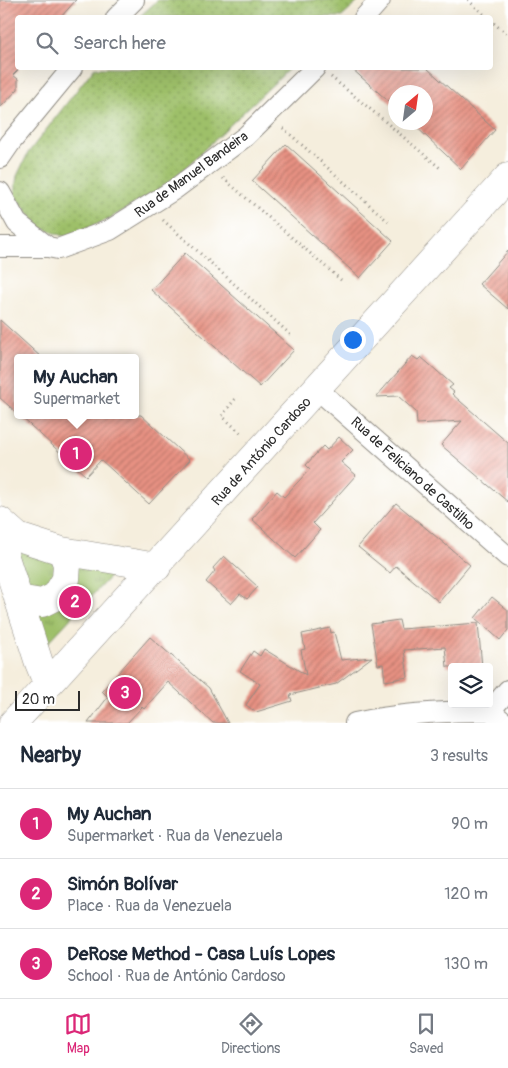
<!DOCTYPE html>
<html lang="en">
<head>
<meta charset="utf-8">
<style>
	:root { --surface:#fff; --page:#f6f6f7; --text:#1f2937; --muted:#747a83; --line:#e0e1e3; --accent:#db2777 }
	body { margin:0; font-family:Pangolin,sans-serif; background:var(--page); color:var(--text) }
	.controls { position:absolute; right:15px; bottom:15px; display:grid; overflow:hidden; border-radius:5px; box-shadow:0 5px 20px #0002 }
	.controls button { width:45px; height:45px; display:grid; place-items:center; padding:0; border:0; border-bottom:1px solid var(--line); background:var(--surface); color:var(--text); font:25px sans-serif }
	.compass { position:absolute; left:388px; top:85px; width:45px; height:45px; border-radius:50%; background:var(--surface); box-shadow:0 5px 20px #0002; rotate:29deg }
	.scale { position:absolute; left:15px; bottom:12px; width:65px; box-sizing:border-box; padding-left:5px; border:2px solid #2b2b2b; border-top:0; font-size:14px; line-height:18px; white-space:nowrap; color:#2b2b2b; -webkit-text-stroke:4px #fff; paint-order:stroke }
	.you { position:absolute; left:352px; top:339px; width:18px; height:18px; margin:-12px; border:4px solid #fff; border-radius:50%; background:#1a73e8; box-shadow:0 0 0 8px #1a73e833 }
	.badge { display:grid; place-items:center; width:32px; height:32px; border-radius:50%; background:var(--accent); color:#fff; font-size:16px; font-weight:700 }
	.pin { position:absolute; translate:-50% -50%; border:2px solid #fff; box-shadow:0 1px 5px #0006 }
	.popup { position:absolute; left:14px; top:354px; width:125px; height:65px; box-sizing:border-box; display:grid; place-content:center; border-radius:5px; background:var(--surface); filter:drop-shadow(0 1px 4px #0005); font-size:16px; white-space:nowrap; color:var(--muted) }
	.popup b { font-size:19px; color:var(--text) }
	.popup::after { content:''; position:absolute; left:50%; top:100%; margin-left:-10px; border:10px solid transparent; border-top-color:var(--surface) }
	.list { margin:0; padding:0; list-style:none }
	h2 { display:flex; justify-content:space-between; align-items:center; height:65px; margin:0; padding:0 20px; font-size:21px }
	h2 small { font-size:16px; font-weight:400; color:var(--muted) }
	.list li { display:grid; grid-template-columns:32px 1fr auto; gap:15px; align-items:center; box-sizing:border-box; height:70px; padding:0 20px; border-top:1px solid var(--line) }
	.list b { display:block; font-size:19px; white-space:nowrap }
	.list p { margin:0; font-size:16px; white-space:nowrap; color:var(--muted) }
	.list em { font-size:16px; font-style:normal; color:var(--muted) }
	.icon { flex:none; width:28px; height:28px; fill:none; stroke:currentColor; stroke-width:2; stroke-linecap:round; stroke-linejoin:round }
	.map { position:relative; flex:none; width:508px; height:723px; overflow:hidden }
	.search { position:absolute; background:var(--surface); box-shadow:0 5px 20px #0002; left:15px; right:15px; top:15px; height:55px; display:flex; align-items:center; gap:12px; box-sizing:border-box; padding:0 18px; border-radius:5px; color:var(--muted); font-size:19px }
	.sheet { height:275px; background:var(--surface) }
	nav { display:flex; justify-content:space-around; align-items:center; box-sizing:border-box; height:70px; border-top:1px solid var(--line); background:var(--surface); font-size:14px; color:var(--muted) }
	nav a { display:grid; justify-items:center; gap:2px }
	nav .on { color:var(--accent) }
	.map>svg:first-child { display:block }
</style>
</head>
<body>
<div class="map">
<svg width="508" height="723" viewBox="0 0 508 723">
	<defs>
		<pattern id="grass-tufts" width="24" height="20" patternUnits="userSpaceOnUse" patternTransform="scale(1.25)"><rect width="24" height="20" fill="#9ec069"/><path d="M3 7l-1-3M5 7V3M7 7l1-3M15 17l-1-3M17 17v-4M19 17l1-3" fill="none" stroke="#819c57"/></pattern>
		<pattern id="garden-dots" width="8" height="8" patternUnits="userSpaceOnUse" patternTransform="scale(1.25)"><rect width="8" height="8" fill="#9ec069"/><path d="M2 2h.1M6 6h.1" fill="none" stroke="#819c57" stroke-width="1.8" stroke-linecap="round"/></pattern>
		<pattern id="building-hatch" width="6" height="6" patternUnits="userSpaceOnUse" patternTransform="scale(1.25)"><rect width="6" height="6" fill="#e79182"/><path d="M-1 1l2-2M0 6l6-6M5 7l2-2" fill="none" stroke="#bb776b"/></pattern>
	</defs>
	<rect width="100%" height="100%" fill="#fff"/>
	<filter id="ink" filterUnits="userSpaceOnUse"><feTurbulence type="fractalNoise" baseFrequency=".02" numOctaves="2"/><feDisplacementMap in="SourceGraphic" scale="10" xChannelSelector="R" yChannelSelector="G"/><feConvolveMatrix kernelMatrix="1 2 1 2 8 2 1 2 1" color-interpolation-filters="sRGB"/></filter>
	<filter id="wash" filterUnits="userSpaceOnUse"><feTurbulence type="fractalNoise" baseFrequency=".0096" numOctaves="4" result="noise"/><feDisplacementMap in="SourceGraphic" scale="20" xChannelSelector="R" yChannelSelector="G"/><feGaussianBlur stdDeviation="1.12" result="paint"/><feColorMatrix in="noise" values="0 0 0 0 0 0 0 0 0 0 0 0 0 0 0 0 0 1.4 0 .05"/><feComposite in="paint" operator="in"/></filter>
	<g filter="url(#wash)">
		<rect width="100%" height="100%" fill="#f5eedd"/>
		<path fill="url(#grass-tufts)" stroke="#64764a" d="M1 535 40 552 56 565 52 585 39 591 25 587Z
			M76 565 116 570 43 648 32 613Z"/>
		<path fill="url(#garden-dots)" stroke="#64764a" d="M158 0H360L342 17H139Z
			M94 68H290L166 186 107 220 66 237 39 227 14 195 17 176 28 153Z"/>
		<g id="blocks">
			<path fill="url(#building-hatch)" d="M0 0H76L60 18H18V70L13 75 18 79V89L0 108Z
				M351 68H427L495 130 461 169 411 122H426V92H396V108Z
				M286 144 393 241 360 278 252 181Z
				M508 251V309L479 284Z
				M185 253 294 350 260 387 151 290Z
				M0 320 42 358H17V413L0 398Z
				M412 356 418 360 421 357 453 385 449 388 454 392 452 394 508 443V502L441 445 462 421 417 424 416 412 398 396 376 397Z
				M19 415H141L190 460 149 504 101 460 86 476Z
				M339 437 353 450 341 462 356 475 313 523 320 530 295 558 252 519 277 491 284 497 310 469 306 465 323 446 327 450Z
				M396 503 470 565 439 602 396 566 390 573 358 547Z
				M224 556 258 587 247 599 240 594 231 604 206 582 215 571 213 568Z
				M492 597 508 610V630L500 640 475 618Z
				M399 620 401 629 478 623 482 667H447L445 647 404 650 408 677 385 681 383 664 378 665 371 624Z
				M330 628 331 633 334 632 341 660 372 657 336 684 290 695 292 701 256 712 246 705 260 684 240 671 253 651 260 656 264 649 306 675 301 650 305 649 302 634Z
				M150 637 209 688 228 723H213L168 682 144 709 142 707 127 723H88L108 697 102 691Z"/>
		</g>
	</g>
	<g filter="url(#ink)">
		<use href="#blocks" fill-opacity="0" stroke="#908c84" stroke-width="1"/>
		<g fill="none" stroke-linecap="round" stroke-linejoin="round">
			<defs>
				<path id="street" d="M116 18 134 0
					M364 18 380 0
					M0 158 11 142 72 68
					M0 192 17 223 48 247
					M0 247H48L58 249 110 230 175 189 246 136 315 68
					M317 389 508 557
					M490 711 508 690
					M490 711 505 723
					M355 723C399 713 444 711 490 711"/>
				<path id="secondary" d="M0 521 18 537 62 551 157 567
					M0 550 4 554 39 663 48 685
					M18 599 42 603 56 596 66 579 67 564 62 551
					M13 723 508 177"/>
			</defs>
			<use href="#street" stroke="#908c84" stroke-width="22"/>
			<use href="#secondary" stroke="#908c84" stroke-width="29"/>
			<path stroke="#908c84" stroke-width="3" stroke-dasharray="1 4" stroke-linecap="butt" d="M468 0 488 18
				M490 20 508 35
				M331 77 381 118 440 168
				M283 128 391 224
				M223 178 341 280
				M163 220 292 336
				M235 399 222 416 242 434"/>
			<use href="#street" stroke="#fff" stroke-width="20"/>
			<use href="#secondary" stroke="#fff" stroke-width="28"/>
		</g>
	</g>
	<g text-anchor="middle" stroke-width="4.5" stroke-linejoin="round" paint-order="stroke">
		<g font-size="14" fill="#2b2b2b" stroke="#fff">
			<text transform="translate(191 174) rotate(-36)" y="5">Rua de Manuel Bandeira</text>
			<text transform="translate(261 451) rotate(-48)" y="5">Rua de António Cardoso</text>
			<text transform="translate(413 473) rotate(42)" y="5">Rua de Feliciano de Castilho</text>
		</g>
	</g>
</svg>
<div class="controls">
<button><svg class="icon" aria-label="layers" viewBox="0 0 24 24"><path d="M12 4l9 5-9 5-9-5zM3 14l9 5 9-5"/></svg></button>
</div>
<svg class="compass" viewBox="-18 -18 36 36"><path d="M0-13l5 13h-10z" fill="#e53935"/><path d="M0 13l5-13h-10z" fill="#747a83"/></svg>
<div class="scale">20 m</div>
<div class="you"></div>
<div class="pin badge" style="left:76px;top:454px">1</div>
<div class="popup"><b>My Auchan</b>Supermarket</div>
<div class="pin badge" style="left:75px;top:602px">2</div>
<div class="pin badge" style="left:125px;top:693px">3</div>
<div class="search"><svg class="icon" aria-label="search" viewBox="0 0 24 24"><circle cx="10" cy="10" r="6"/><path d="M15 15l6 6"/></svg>Search here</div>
</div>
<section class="sheet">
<h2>Nearby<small>3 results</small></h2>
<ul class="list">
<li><span class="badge">1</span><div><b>My Auchan</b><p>Supermarket · Rua da Venezuela</p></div><em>90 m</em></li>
<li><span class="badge">2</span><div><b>Simón Bolívar</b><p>Place · Rua da Venezuela</p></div><em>120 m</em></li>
<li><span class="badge">3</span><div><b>DeRose Method - Casa Luís Lopes</b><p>School · Rua de António Cardoso</p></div><em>130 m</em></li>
</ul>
</section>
<nav>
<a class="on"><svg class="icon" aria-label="map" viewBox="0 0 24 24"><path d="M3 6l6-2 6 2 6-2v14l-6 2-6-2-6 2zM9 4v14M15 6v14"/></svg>Map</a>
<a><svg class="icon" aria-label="directions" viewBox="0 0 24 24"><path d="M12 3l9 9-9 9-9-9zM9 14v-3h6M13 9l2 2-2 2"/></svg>Directions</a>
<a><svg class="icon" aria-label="saved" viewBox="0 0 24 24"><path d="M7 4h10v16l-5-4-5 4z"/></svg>Saved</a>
</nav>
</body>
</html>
